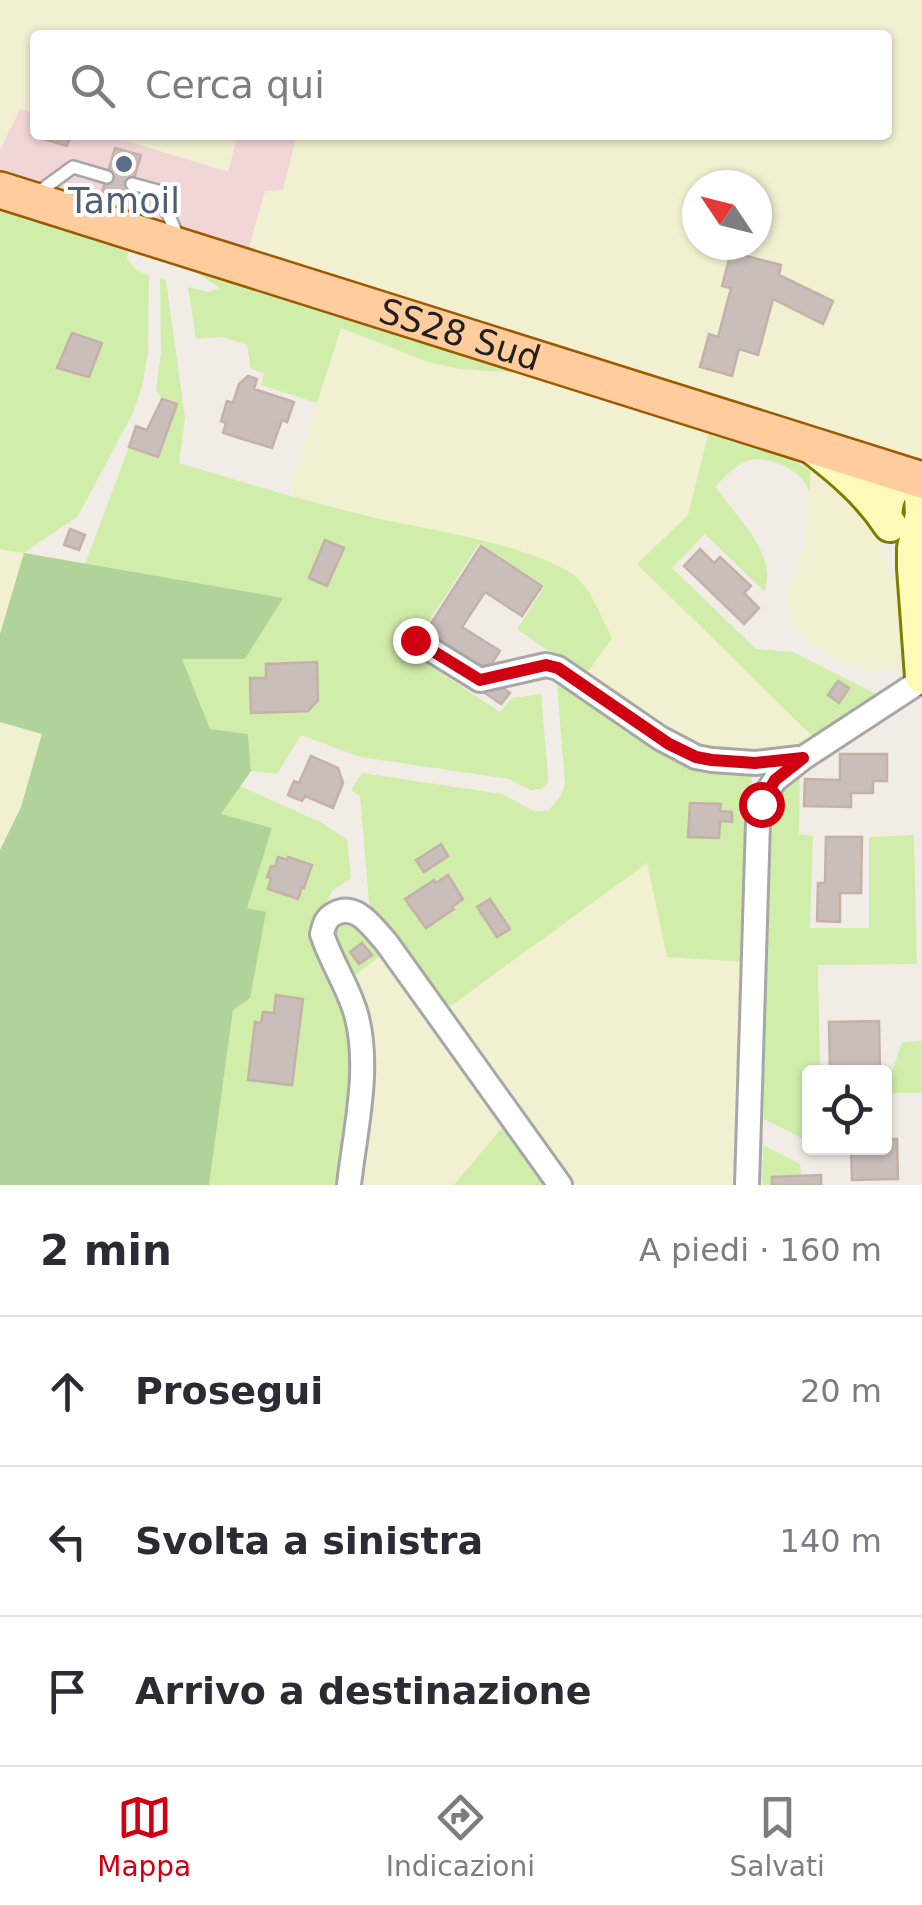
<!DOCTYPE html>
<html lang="it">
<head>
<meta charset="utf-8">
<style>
	:root { --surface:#fff; --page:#f7f7f7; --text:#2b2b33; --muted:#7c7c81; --line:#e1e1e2; --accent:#d00013 }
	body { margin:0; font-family:"DejaVu Sans",sans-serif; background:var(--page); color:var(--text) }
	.controls { position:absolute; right:30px; bottom:30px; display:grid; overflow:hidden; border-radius:10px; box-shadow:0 2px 8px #0004 }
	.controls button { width:90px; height:90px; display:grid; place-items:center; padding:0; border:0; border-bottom:2px solid var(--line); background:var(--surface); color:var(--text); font:50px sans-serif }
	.compass { position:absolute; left:682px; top:170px; width:90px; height:90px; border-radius:50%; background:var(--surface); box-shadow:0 2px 8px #0004; rotate:305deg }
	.stop { position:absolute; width:30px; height:30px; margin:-22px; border:8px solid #d00013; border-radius:50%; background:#fff }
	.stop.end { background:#d00013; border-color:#fff; box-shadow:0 2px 10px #0008 }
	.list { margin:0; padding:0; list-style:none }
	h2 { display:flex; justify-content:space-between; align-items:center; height:130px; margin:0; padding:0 40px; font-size:42px }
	h2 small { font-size:32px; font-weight:400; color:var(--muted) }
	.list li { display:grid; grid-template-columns:65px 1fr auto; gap:30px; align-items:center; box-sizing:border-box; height:150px; padding:0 40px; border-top:2px solid var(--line) }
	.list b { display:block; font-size:38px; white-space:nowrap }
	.list em { font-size:32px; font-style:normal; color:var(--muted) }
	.icon { flex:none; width:55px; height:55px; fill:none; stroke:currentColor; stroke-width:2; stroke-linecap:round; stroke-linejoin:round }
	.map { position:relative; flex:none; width:922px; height:1185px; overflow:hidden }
	.search { position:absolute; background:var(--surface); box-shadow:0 2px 8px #0004; left:30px; right:30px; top:30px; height:110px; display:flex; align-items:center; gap:25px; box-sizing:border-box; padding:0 35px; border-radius:10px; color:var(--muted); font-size:38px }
	.sheet { height:580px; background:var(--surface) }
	nav { display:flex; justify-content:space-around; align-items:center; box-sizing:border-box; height:140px; border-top:2px solid var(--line); background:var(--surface); font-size:28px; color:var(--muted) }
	nav a { display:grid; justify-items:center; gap:5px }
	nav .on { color:var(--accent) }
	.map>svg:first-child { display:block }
</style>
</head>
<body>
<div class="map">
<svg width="922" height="1185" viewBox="0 0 922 1185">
	<rect width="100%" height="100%" fill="#f1ede6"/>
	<path fill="#f2d5d6" d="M20 108 35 113V135H108L227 171 238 135H297L283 190 247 254 0 174V150Z"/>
	<path fill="#f1f0d1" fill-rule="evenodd" d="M0 0H922V466L247 254 265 191 283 190 297 135H887V35H35V113L20 109 0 150ZM697 185H757V245H697Z
		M108 135H238L228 172Z
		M340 328 428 362 459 369 536 374 710 427 688 515 637 565 816 740 802 749 763 754 700 751 585 676 611 638 513 549 367 516 289 495Z
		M810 470 838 492 863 519 872 532 890 568 902 605 909 661 899 666 886 671H874L843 663 813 646 795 629 790 620 787 600 805 545Z
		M0 549 24 553 0 634Z
		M0 722 43 734 21 807 0 850Z
		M647 862 745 962 739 1185H571L453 1022 452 1005Z
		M384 953 506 1123 454 1185H358L352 978Z"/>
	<path fill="#d1edaa" d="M0 205 131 246 127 258 137 271 149 275 148 355 142 386 133 413 78 516 24 553 0 549Z
		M200 268 536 374 459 369 428 362 341 328 317 403 261 385 264 373 251 369 247 345 223 337 196 339 188 287 208 292 220 288 200 275Z
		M160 278 166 280 185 418 179 463C243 482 307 502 372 517 431 531 520 542 571 573 591 586 601 618 612 638L585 676 517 629 545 586 479 544 409 652 500 712 512 698 541 694 548 775V782L542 789 530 790 509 779 360 757 301 735 277 774 251 771 248 734 210 729 181 658 245 659 282 598 85 564 129 447 158 457 176 404 162 399 156 389 161 353Z
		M710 427 779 452 810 470V492C807 487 805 482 801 478 790 465 763 455 747 461 734 466 724 478 715 487 735 514 779 556 764 591L705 534 672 568 756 649 793 652 882 697 816 740 637 564 688 515Z
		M556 673 680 758 752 771 745 962 667 957 647 863 452 1005 441 1006 370 914 360 796 351 790 362 773 502 794 534 811H548L561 796 565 783Z
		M800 769 799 834 813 836 810 928H869V837L914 835 917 964 818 965 820 1072H810L809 1142 758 1116 765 833 774 797Z
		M240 786 322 823 347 840 351 879 333 890 316 920C329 962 351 1009 352 1054 354 1097 345 1142 340 1185H209L233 1009 266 913 247 908 220 814Z
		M341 919 354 921 384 953 352 978 336 945 332 930Z
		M922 1041V1093H885V1078L890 1077 902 1042Z
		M506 1123 550 1185H454Z
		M763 1145 800 1164 801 1176 773 1177 772 1185H762Z"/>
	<path fill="#afd399" d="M24 553 283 598 245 659H182L210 729 248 734 251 771 221 814 272 828 247 908 266 912 250 998 233 1010 209 1185H0V850L21 807 42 734 0 722V634Z"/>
	<path fill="#c9beb9" stroke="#c4b1a8" stroke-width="2.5" d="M49 135H71L67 146 47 140Z
		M115 148 141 155 128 199 102 192Z
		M731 252 781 265 779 275 833 301 823 324 773 299 758 355 739 349 732 376 700 367 709 334 718 337 731 288 722 286Z
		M72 333 102 343 89 377 57 368Z
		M248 376 257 379 254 389 294 402 287 422 282 420 272 448 223 433 226 423 221 421 227 401 233 403 239 384Z
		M162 399 177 404 158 457 129 447 136 426 147 430Z
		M70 529 85 535 79 550 64 545Z
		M325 540 344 548 327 586 309 578Z
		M481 546 542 586 522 616 485 592 462 627 500 651 484 676 423 636Z
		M700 549 714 563 720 557 751 586 744 593 759 608 744 624 684 566Z
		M317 662 318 700 308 711 251 713 250 678H266V664Z
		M494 681 510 693 501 704 485 693Z
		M838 681 849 688 839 703 828 695Z
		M840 754H887V781H873V793H851V807L804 806 805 779 840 780Z
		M311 756 338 768 343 783 333 808 305 796 302 801 288 795 294 781 299 783Z
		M690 803 721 804 720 811 732 812V822L720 821 719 838 688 837Z
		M826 837H862L861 893H840V922L817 921 818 883H825Z
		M441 844 448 856 424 872 416 860Z
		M278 857 287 860 288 857 312 865 304 888 302 887 298 899 268 889 271 878 267 877 271 866 275 867Z
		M448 875 463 899 452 907 454 909 426 928 405 899 434 880 436 883Z
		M490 899 510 929 497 937 477 907Z
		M362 943 372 955 359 964 350 952Z
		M276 995 303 999 292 1085 248 1080 255 1022 261 1023 263 1012 274 1013Z
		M879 1021 880 1071 830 1072 829 1022Z
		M884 1139H897L898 1179 852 1180 851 1148H884Z
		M821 1175V1185H772V1177Z"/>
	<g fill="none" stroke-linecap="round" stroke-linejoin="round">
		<defs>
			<path id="service" d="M132 184 158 191 179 239
				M36 194 73 167 107 177"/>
			<path id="minor" d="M415 640 480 680 546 665 558 668 660 738 696 757 712 760 755 763 799 758
				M349 1185C355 1130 371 1068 356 1014 348 986 331 962 322 934 324 925 326 918 334 914 356 901 373 928 386 942L560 1185
				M747 1185 758 822 764 797 775 780 803 758 922 680"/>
			<path id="secondary" d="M812 447C842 470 870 494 890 525
				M885 518C886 497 890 488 906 475L921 495 922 515 914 548V568L922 677"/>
			<g id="primary">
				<path id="s1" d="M0 190 922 480"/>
			</g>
		</defs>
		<use href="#service" stroke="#a7a7a7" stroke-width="16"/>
		<use href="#minor" stroke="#a7a7a7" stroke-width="28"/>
		<use href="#secondary" stroke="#7c7e00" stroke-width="38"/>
		<use href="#primary" stroke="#9c5a00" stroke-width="40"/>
		<use href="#service" stroke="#fff" stroke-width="11"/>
		<use href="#minor" stroke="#fff" stroke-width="22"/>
		<use href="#secondary" stroke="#fdfab8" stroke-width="32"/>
		<use href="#primary" stroke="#ffcc9d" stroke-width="35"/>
	</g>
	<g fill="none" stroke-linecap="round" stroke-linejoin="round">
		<path stroke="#d00013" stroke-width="12" d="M415 640 480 680 546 665 558 668 669 744 696 757 712 760 755 763 803 758 775 780 761 804"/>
	</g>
	<circle fill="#5c6f8a" stroke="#fff" stroke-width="4" cx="124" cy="164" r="10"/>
	<g text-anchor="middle" stroke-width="8" stroke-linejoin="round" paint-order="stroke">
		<g font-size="35" fill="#4e5e75" stroke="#fff">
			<text x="124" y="213">Tamoil</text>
		</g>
		<g font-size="35" fill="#202020" stroke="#fff">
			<text dy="12" stroke="none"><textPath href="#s1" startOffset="482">SS28 Sud</textPath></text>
		</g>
	</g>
</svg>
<div class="controls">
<button><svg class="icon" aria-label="locate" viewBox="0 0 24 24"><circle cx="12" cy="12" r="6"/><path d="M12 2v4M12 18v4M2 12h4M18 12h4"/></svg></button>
</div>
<svg class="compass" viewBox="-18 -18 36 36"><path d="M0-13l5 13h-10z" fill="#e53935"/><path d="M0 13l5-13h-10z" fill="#7c7c81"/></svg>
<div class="stop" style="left:761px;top:804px"></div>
<div class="stop end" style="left:415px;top:640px"></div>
<div class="search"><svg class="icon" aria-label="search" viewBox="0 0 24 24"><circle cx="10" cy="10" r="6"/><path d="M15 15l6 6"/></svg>Cerca qui</div>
</div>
<section class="sheet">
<h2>2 min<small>A piedi · 160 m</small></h2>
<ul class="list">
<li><svg class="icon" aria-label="ahead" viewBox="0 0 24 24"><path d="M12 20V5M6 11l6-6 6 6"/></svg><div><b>Prosegui</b></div><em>20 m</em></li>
<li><svg class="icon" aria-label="left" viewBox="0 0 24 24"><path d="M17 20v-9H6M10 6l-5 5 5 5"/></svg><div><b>Svolta a sinistra</b></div><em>140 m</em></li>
<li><svg class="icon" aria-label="arrive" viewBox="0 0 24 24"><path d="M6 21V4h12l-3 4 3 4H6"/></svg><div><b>Arrivo a destinazione</b></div></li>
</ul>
</section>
<nav>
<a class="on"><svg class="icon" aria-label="map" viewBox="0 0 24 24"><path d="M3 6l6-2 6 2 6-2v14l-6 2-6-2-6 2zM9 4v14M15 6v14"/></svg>Mappa</a>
<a><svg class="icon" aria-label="directions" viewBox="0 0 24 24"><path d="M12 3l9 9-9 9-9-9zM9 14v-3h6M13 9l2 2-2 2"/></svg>Indicazioni</a>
<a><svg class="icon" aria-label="saved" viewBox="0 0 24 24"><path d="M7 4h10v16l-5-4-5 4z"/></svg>Salvati</a>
</nav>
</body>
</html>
